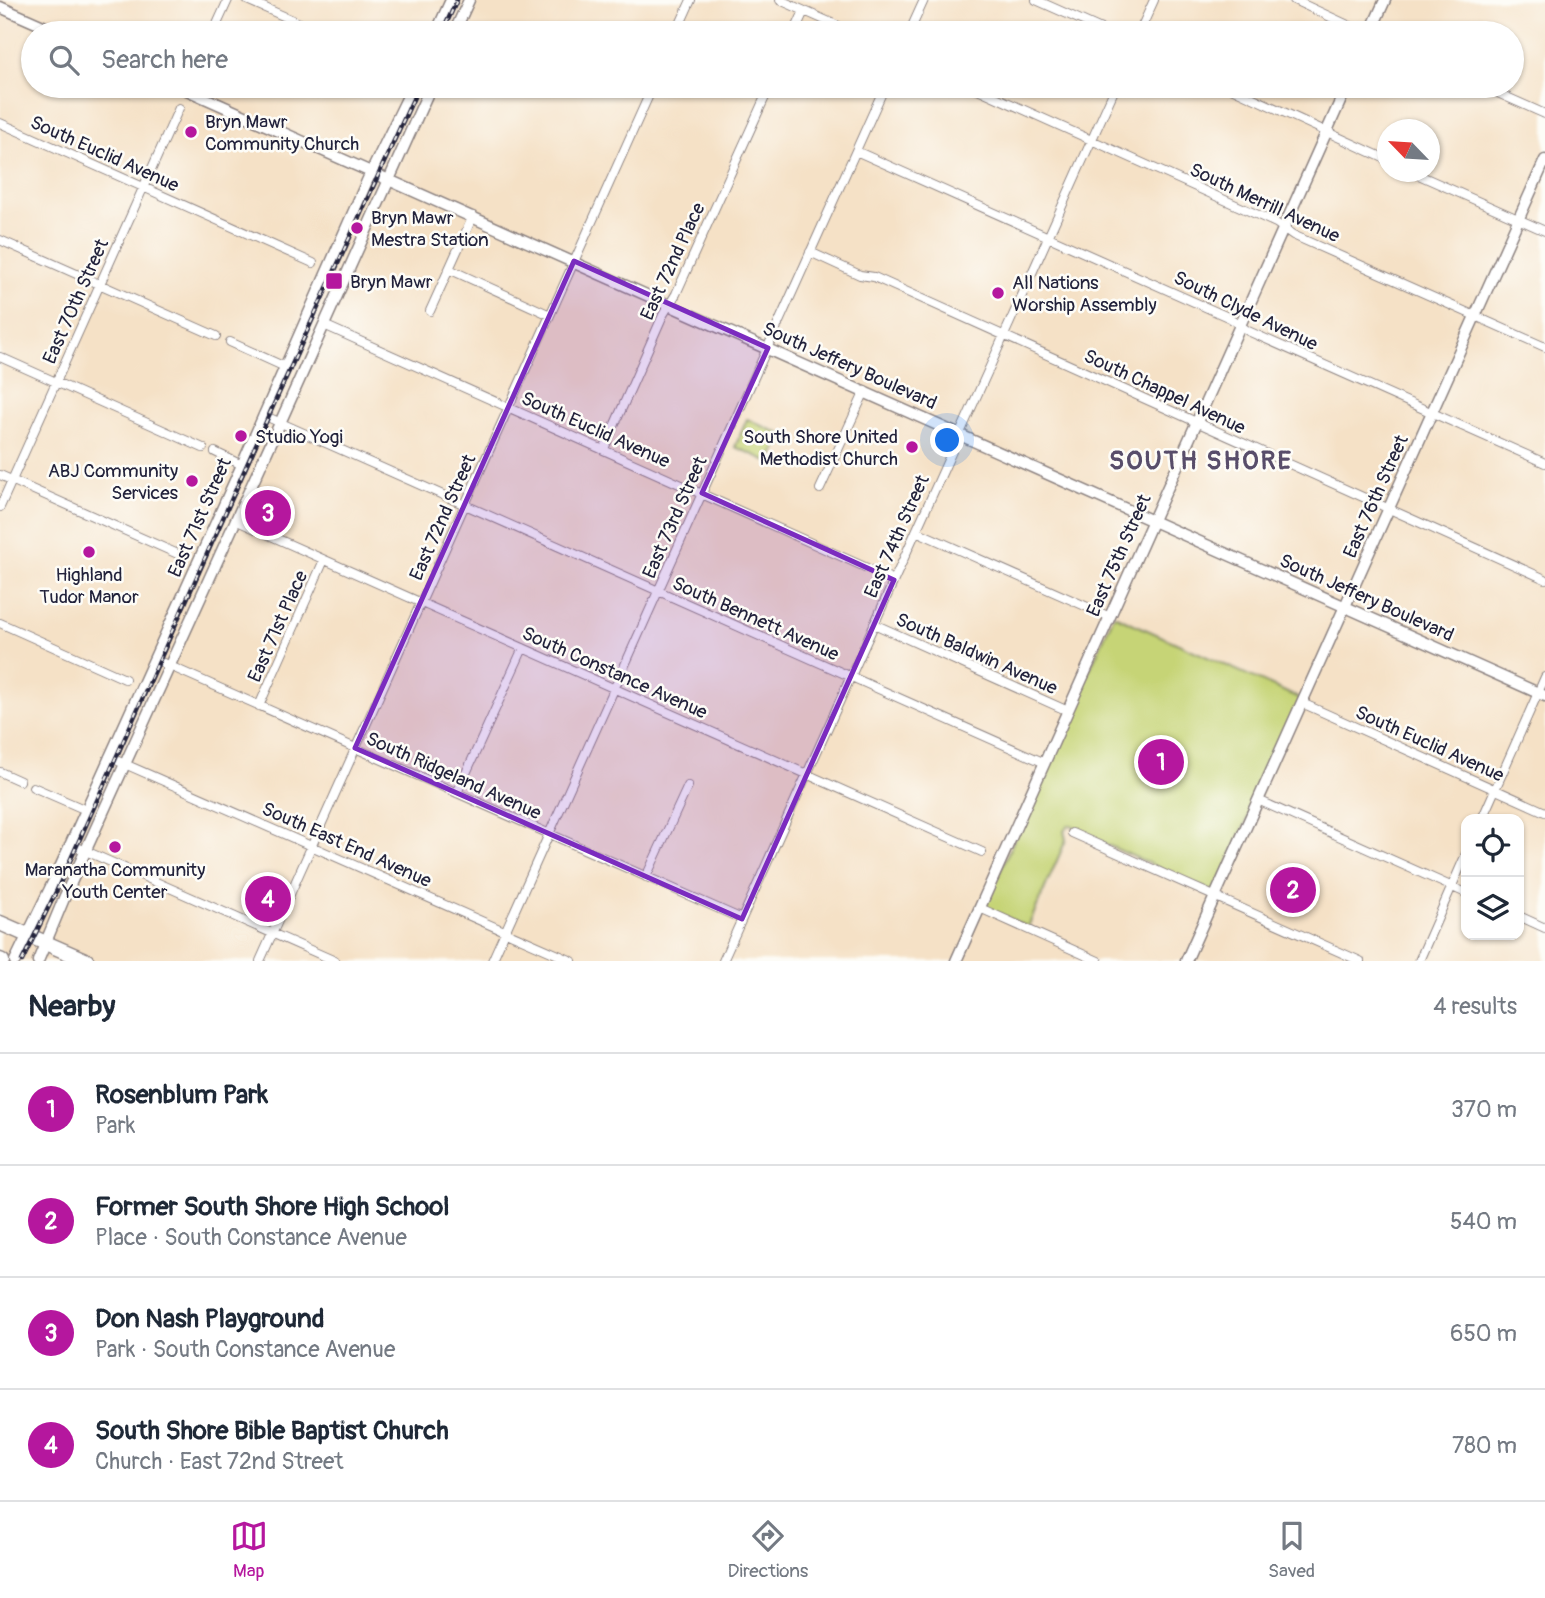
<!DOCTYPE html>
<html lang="en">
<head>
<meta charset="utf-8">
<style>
	:root { --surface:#fff; --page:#f6f6f7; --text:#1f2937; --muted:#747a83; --line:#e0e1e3; --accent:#b5179e }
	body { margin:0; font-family:Pangolin,sans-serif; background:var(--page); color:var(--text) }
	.controls { position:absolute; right:21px; bottom:21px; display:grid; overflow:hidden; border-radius:14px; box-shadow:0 2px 5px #0004 }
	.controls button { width:63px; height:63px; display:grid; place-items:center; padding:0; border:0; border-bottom:2px solid var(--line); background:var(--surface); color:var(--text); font:35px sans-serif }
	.compass { position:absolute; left:1377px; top:119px; width:63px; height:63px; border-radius:50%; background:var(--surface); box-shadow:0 2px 5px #0004; rotate:295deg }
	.you { position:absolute; left:948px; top:441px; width:24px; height:24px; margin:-18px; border:5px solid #fff; border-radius:50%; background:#1a73e8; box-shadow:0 0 0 10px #1a73e833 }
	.badge { display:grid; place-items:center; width:46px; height:46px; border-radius:50%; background:var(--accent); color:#fff; font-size:23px; font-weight:700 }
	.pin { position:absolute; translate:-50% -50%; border:4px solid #fff; box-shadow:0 2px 7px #0006 }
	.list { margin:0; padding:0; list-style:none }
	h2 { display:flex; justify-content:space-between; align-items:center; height:91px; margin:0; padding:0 28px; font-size:30px }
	h2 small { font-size:23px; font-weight:400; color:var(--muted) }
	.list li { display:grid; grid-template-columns:46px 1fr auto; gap:21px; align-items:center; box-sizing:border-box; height:112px; padding:0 28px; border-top:2px solid var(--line) }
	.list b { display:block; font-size:26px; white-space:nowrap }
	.list p { margin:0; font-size:23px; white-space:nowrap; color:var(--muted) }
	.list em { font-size:23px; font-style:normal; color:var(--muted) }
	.icon { flex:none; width:38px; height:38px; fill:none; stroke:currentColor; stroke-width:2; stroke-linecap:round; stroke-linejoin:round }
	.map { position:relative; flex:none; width:1545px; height:961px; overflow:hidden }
	.search { position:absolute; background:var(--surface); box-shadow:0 2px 5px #0004; left:21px; right:21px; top:21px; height:77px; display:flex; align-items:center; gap:18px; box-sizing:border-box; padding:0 24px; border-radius:38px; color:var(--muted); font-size:26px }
	.sheet { height:539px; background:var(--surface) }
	nav { display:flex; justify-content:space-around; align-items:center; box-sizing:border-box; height:98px; border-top:2px solid var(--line); background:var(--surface); font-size:19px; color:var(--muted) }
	nav a { display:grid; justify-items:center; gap:4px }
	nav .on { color:var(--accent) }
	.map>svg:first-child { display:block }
</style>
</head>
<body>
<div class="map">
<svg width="1545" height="961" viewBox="0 0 1545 961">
	<rect width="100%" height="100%" fill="#fdfcf7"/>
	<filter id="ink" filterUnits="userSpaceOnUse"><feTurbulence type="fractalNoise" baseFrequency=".0143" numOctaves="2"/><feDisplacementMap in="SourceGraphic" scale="14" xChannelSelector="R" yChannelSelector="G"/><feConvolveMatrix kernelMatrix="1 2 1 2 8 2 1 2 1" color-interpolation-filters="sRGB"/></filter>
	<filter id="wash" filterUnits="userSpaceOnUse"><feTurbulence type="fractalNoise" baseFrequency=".00686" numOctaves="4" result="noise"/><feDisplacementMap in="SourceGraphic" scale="28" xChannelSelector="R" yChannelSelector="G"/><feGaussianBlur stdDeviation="1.57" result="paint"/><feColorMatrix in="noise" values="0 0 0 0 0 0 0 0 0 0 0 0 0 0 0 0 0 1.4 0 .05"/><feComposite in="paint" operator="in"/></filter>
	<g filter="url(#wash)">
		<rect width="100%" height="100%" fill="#f5e1c6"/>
		<path fill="#c6d476" stroke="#747b58" stroke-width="2" d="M747 419 783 435 770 462 735 447Z
			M1114 615 1301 699 1215 893 1085 835C1079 831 1076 825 1069 825L1064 831 1066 840 1028 927 984 907Z"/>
	</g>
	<g filter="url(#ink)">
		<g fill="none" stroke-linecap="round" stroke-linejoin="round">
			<defs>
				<path id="street" d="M247 0 322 33
					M780 0 854 33
					M1036 0 1110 33
					M1294 0 1365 33
					M213 33 228 0
					M676 33 691 0
					M794 33 804 11
					M909 33 924 0
					M1139 33 1154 0
					M971 86 1276 223 1293 235 1545 347
					M1227 86 1388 160
					M1482 86 1545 114
					M0 123 313 263
					M856 151 1230 318 1248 331 1545 463
					M1412 172 1545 231
					M0 240 216 336
					M810 252 860 275 874 277 1545 579
					M449 269 550 315
					M430 311 473 216
					M324 325 894 580
					M230 342 285 367
					M0 357 203 448
					M263 415 1045 763
					M604 449 663 315 676 294 770 86
					M215 452 242 465
					M0 475 180 555
					M820 489 865 391
					M0 507 179 108
					M235 520 982 852
					M916 531 1110 617
					M0 623 125 679
					M874 624 1068 711
					M154 659 742 919
					M1302 703 1545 812
					M259 706 324 560
					M109 757 572 961
					M0 772 20 781
					M33 787 86 810
					M457 793 523 648
					M1258 800 1466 893
					M1482 819 1545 677
					M1072 833 1360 961
					M70 844 335 961
					M646 877 688 786
					M980 908 1098 961
					M1519 916 1545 928
					M260 961 653 86
					M492 961 885 86
					M723 961 1116 86
					M1419 961 1466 854"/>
				<path id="secondary" d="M0 7 59 33
					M436 33 451 0
					M454 33 469 0
					M1370 33 1385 0
					M178 86 1545 696
					M15 961 58 872 242 465 367 181 413 86
					M38 961 65 896 280 423 431 86
					M956 961 1347 86
					M1186 961 1545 160"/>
				<path id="highway" d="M0 923 87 961
					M0 960 2 961"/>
			</defs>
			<use href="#street" stroke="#8c8280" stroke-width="10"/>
			<use href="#secondary" stroke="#8c8280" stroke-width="13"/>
			<use href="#highway" stroke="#8c8280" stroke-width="17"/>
			<use href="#street" stroke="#fff" stroke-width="8"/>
			<use href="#secondary" stroke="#fff" stroke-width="10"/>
			<use href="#highway" stroke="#fff" stroke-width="14"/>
			<defs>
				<path id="rail" d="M442 33 457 0
					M22 961 57 890C176 621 296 353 419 86"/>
			</defs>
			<use href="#rail" stroke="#22223b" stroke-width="4.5"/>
			<use href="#rail" stroke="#fdfcf7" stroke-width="2" stroke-dasharray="5" stroke-linecap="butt"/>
		</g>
	</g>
	<path fill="#7b2cbf" fill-opacity="0.2" stroke="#7b2cbf" stroke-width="5" stroke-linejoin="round" d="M574 261 768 348 702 493 894 580 742 919 355 748Z"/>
	<g fill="#b5179e" stroke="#fdfcf7" stroke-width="2.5">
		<circle cx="191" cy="132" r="7"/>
		<circle cx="357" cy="228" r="7"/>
		<rect x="325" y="272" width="18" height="18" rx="3.5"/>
		<circle cx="998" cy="293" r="7"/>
		<circle cx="241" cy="436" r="7"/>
		<circle cx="912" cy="447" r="7"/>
		<circle cx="192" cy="481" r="7"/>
		<circle cx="89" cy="552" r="7"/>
		<circle cx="115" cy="847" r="7"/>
	</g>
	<g text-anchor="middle" stroke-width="5" stroke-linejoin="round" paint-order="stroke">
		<g font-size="19" fill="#22223b" stroke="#fdfcf7" text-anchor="start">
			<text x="205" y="128">Bryn Mawr<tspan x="205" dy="22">Community Church</tspan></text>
			<text x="371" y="224">Bryn Mawr<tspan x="371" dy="22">Mestra Station</tspan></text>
			<text x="350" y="288">Bryn Mawr</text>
			<text x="1012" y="289">All Nations<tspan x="1012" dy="22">Worship Assembly</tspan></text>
			<text x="255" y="443">Studio Yogi</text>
			<text x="898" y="443" text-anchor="end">South Shore United<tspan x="898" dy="22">Methodist Church</tspan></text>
			<text x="178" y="477" text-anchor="end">ABJ Community<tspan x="178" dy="22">Services</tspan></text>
			<text x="89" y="581" text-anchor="middle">Highland<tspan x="89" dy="22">Tudor Manor</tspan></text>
			<text x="115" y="876" text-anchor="middle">Maranatha Community<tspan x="115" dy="22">Youth Center</tspan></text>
		</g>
		<g font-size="19" fill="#22223b" stroke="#fdfcf7">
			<text transform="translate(105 153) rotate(24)" y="7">South Euclid Avenue</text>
			<text transform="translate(1265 202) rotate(25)" y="7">South Merrill Avenue</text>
			<text transform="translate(672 261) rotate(-65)" y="7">East 72nd Place</text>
			<text transform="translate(75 301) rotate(-66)" y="7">East 70th Street</text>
			<text transform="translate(1246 310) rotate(26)" y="7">South Clyde Avenue</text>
			<text transform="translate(850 365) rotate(24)" y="7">South Jeffery Boulevard</text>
			<text transform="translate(1165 391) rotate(25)" y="7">South Chappel Avenue</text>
			<text transform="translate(596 429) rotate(24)" y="7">South Euclid Avenue</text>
			<text transform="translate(1375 496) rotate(-66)" y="7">East 76th Street</text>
			<text transform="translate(199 517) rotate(-66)" y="7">East 71st Street</text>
			<text transform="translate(442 517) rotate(-66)" y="7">East 72nd Street</text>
			<text transform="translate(674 517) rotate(-66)" y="7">East 73rd Street</text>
			<text transform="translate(896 536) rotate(-66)" y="7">East 74th Street</text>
			<text transform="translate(1118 555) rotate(-66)" y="7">East 75th Street</text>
			<text transform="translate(1367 597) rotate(24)" y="7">South Jeffery Boulevard</text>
			<text transform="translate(756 618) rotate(24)" y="7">South Bennett Avenue</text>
			<text transform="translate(277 626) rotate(-66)" y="7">East 71st Place</text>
			<text transform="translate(977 653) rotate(24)" y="7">South Baldwin Avenue</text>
			<text transform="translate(615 672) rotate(24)" y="7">South Constance Avenue</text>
			<text transform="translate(1430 743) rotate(24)" y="7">South Euclid Avenue</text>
			<text transform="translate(454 775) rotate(24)" y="7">South Ridgeland Avenue</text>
			<text transform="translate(347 844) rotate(24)" y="7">South East End Avenue</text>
		</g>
		<g font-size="26" font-weight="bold" letter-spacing="2" fill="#584d6a" stroke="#fdfcf7">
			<text x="1201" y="469">SOUTH SHORE</text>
		</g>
	</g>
</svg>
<div class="controls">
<button><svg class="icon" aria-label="locate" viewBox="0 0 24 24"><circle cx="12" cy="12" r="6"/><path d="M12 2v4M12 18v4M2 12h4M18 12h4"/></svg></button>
<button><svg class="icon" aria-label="layers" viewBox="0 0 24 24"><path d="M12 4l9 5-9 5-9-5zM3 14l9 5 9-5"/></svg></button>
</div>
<svg class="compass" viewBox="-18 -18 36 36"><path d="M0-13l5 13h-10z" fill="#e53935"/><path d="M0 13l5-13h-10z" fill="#747a83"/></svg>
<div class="you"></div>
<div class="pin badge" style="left:1161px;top:762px">1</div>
<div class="pin badge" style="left:1293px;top:890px">2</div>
<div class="pin badge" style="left:268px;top:513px">3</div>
<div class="pin badge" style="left:268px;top:899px">4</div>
<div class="search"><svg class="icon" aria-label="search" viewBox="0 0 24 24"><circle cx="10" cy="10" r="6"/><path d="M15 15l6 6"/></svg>Search here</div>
</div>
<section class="sheet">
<h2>Nearby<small>4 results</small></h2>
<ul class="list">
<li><span class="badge">1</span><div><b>Rosenblum Park</b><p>Park</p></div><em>370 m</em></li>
<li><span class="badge">2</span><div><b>Former South Shore High School</b><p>Place · South Constance Avenue</p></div><em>540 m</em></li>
<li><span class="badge">3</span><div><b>Don Nash Playground</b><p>Park · South Constance Avenue</p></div><em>650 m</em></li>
<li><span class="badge">4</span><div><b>South Shore Bible Baptist Church</b><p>Church · East 72nd Street</p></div><em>780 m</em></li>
</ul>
</section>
<nav>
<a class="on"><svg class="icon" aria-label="map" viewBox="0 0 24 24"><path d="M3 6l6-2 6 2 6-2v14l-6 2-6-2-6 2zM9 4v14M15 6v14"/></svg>Map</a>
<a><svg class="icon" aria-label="directions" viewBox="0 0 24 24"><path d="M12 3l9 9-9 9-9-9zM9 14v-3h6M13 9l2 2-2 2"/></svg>Directions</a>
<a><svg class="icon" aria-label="saved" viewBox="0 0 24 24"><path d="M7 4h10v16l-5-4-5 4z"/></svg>Saved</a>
</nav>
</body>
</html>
